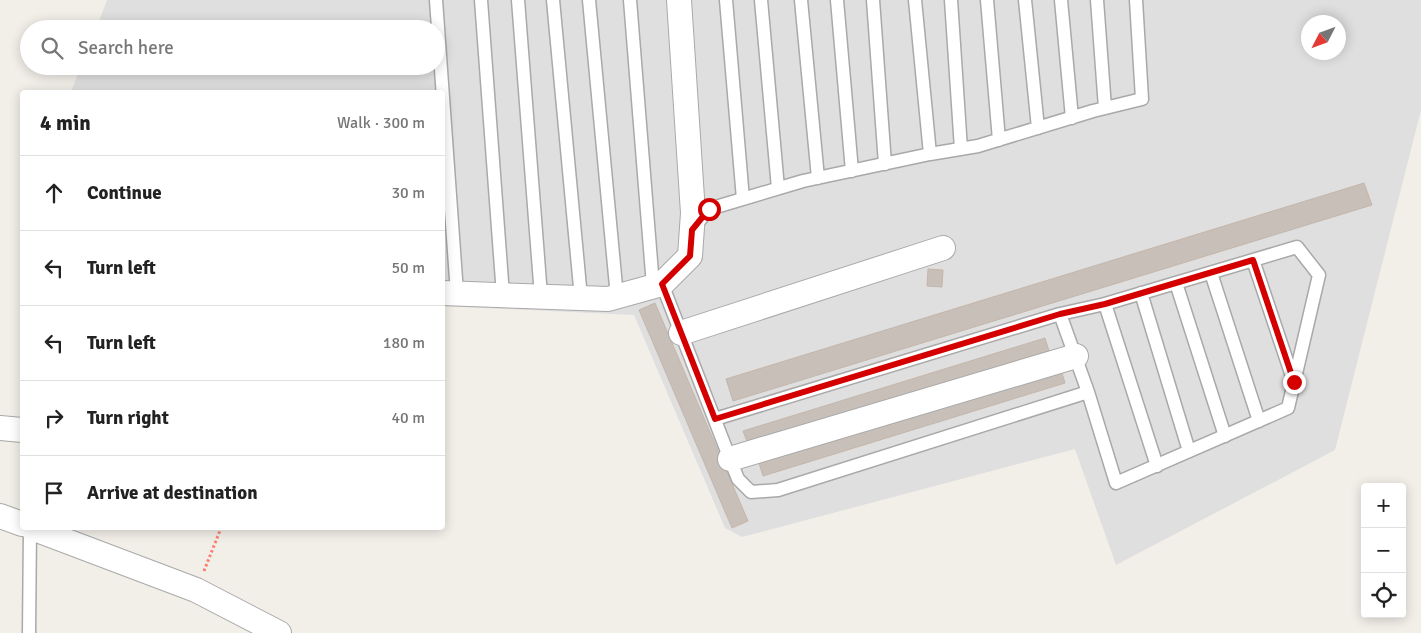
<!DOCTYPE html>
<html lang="en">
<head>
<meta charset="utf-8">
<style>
	:root { --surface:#fff; --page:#f6f6f6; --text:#222; --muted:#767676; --line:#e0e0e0 }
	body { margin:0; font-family:Signika,sans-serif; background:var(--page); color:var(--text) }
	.controls { position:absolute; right:15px; bottom:15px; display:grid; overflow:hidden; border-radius:5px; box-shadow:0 2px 12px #0003 }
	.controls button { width:45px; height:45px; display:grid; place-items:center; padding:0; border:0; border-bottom:1px solid var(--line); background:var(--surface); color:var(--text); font:25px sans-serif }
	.compass { position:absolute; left:1301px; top:15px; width:45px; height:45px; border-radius:50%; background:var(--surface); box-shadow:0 2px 12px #0003; rotate:228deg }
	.stop { position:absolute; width:15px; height:15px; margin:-11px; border:4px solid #d40000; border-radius:50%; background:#fff }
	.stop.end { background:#d40000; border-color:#fff; box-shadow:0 1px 5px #0008 }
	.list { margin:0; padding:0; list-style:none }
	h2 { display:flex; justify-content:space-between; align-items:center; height:65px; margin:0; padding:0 20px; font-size:21px }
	h2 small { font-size:16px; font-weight:400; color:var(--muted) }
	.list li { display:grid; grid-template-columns:32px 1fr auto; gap:15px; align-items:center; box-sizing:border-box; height:75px; padding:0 20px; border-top:1px solid var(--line) }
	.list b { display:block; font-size:19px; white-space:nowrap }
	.list em { font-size:16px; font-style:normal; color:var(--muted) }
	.icon { flex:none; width:28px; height:28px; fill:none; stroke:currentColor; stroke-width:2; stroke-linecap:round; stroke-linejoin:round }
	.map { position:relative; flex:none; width:1421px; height:633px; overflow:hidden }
	.search { position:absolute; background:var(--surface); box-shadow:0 2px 12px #0003; left:20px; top:20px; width:425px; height:55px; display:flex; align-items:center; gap:12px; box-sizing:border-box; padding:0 18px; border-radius:28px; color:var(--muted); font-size:19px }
	.panel { position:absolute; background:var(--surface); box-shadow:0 2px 12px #0003; left:20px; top:90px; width:425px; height:440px; border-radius:5px }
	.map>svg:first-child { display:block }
</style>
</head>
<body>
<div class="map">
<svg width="1421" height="633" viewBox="0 0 1421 633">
	<rect width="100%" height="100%" fill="#f2efe9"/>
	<path fill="#e0dfdf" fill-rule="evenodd" d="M107 0H1421V110L1335 450 1116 565 1075 449 742 537 725 528 634 315 443 306 442 92H71L81 66H436V29H96ZM1308 22H1338V52H1308Z"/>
	<path fill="#c7bfb8" stroke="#c4b6ab" d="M1364 183 1372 205 733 401 726 379Z
		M928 269 943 270 942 287 927 286Z
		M655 303 748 521 732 528 639 310Z
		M1045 338 1049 351 748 444 743 431Z
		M1061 370 1065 383 763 476 759 463Z"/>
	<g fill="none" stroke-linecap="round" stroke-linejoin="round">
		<defs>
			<path id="lane" d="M436 0 457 293
				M481 0 503 295
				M518 0 541 296
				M553 0 581 298
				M589 0 617 297
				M630 0 653 286
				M726 0 743 199
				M761 0 778 188
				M801 0 818 178
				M837 0 852 171
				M873 0 885 164
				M915 0 930 154
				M951 0 961 149
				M987 0 999 140
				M1025 0 1038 128
				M1061 0 1072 118
				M1097 0 1105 108
				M695 226 709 209 803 181 930 154 978 146 1093 111 1142 99 1136 0
				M1253 260 1294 382
				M1211 273 1259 421
				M1176 283 1225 436
				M662 284 730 459 738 479 751 492 778 490 1088 392 1116 483 1288 408 1319 275 1297 247 1105 304 1060 314 715 419
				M1141 293 1189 451
				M1105 304 1157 466
				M1060 314 1088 392
				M29 633 30 528"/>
			<path id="street" d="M442 293 608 299 662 284 690 256 693 213 679 0
				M681 333 943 248
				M0 428 22 430
				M730 459 1076 356
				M0 516 22 524
				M32 528 196 590 279 633"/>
		</defs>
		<use href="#lane" stroke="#a9a9a9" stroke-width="15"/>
		<use href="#street" stroke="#a9a9a9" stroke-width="26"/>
		<path stroke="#fa8072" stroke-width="3" stroke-dasharray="2.5 2.5" stroke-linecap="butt" d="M204 571 221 528"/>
		<use href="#lane" stroke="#fff" stroke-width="12"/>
		<use href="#street" stroke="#fff" stroke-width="24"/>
	</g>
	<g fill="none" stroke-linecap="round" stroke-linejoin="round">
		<path stroke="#d40000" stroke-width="6" d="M709 209 692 230 690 256 662 284 715 419 1060 314 1105 304 1253 260 1294 382"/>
	</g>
</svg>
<div class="controls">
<button>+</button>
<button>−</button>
<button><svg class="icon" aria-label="locate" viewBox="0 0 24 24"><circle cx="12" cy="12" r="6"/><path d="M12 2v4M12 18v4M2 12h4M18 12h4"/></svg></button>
</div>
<svg class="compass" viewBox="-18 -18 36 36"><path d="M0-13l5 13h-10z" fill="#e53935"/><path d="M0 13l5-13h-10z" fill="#767676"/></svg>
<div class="stop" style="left:709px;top:209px"></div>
<div class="stop end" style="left:1294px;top:382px"></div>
<div class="search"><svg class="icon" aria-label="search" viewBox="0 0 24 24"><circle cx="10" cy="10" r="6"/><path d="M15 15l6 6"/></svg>Search here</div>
<section class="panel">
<h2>4 min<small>Walk · 300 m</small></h2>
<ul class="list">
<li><svg class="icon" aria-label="ahead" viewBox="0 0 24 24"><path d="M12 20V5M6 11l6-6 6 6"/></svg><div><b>Continue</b></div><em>30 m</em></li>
<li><svg class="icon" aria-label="left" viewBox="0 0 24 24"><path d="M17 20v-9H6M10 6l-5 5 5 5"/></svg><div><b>Turn left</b></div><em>50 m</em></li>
<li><svg class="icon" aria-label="left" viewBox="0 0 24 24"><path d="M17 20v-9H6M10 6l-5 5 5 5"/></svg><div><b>Turn left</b></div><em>180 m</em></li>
<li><svg class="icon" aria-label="right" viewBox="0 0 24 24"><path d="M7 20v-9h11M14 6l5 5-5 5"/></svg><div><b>Turn right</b></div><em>40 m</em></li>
<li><svg class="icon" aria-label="arrive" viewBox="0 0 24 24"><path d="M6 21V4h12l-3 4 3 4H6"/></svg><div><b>Arrive at destination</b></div></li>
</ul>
</section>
</div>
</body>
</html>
